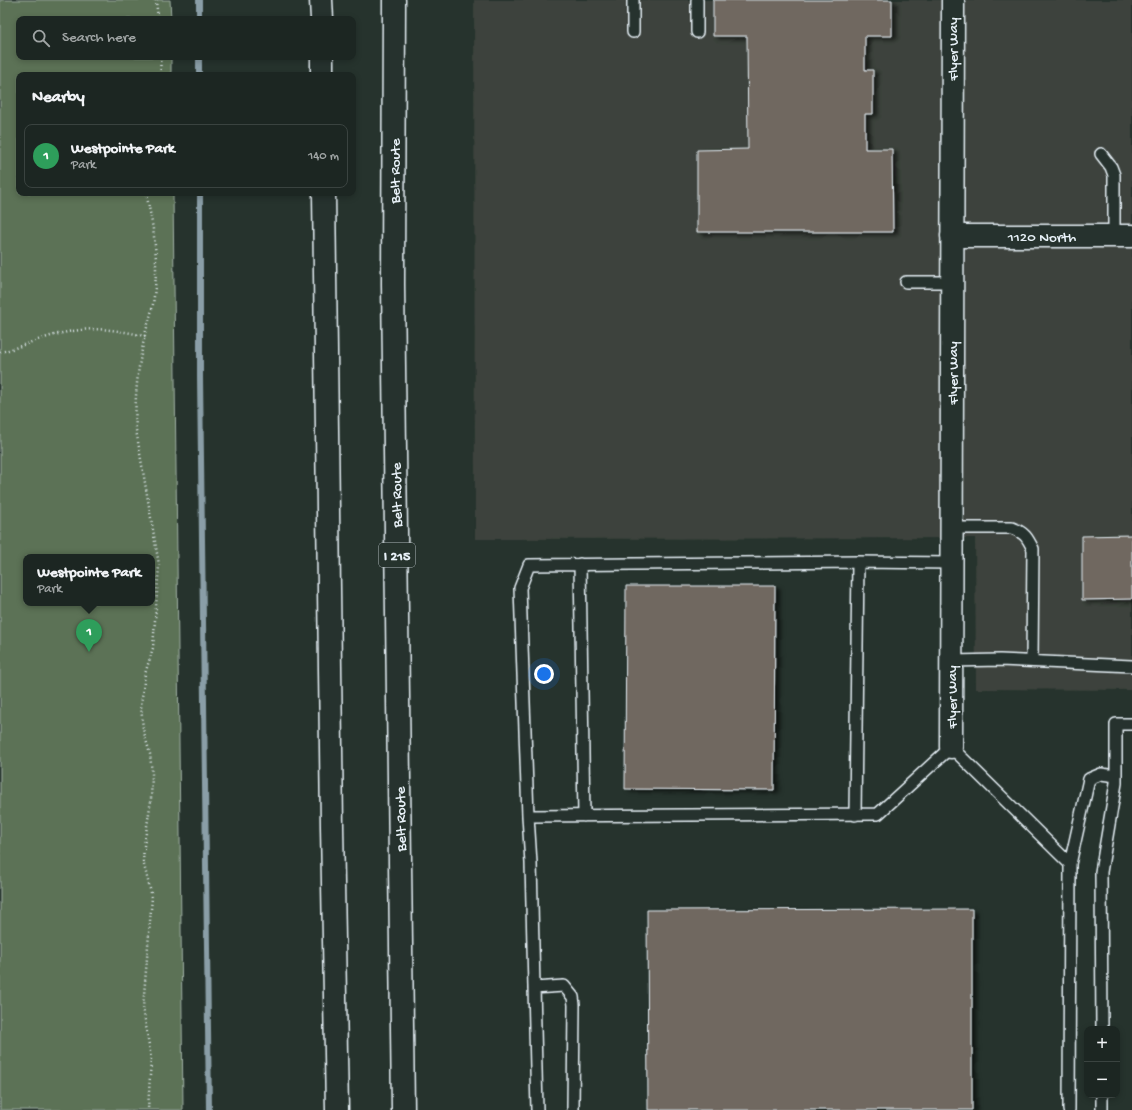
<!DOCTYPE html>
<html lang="en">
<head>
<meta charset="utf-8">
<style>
	:root { --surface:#1c2622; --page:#29322f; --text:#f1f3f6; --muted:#a0a5a5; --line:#3a4340; --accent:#ea580c }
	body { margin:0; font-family:"Gochi Hand",sans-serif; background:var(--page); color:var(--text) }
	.controls { position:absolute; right:12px; bottom:12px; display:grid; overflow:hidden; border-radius:8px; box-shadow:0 2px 6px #0003 }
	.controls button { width:36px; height:36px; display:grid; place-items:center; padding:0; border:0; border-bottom:1px solid var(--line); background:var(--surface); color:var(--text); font:20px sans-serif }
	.you { position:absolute; left:544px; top:674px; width:14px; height:14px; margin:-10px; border:3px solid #fff; border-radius:50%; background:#1a73e8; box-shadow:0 0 0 6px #1a73e833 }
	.badge { display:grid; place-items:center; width:26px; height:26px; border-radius:50%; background:var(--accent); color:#fff; font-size:13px; font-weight:700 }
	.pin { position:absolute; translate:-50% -33px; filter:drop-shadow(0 1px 2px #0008) }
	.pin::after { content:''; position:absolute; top:21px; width:14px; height:12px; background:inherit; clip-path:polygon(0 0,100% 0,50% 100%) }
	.popup { position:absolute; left:23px; top:554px; width:132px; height:52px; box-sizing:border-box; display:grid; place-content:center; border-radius:8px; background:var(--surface); filter:drop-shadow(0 1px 3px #0005); font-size:13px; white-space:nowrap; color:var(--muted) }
	.popup b { font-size:15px; color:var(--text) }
	.popup::after { content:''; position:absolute; left:50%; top:100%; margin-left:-8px; border:8px solid transparent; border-top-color:var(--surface) }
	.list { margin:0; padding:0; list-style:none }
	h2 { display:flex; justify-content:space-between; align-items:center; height:52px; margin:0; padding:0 16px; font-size:17px }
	h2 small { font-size:13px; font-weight:400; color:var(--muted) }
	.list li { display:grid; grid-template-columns:26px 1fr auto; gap:12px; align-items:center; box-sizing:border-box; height:64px; margin:0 8px 8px; padding:0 8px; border:1px solid var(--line); border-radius:8px }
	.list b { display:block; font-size:15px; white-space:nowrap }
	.list p { margin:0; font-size:13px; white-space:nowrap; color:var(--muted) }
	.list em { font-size:13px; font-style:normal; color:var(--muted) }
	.icon { flex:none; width:22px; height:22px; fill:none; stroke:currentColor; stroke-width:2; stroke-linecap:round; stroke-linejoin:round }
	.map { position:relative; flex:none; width:1132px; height:1110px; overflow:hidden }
	.search { position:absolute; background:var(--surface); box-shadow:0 2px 6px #0003; left:16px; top:16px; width:340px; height:44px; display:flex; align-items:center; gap:10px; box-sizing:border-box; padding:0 14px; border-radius:8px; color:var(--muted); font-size:15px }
	.panel { position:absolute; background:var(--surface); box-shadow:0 2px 6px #0003; left:16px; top:72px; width:340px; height:124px; border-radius:8px }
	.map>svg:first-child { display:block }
</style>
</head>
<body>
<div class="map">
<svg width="1132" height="1110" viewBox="0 0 1132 1110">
	<defs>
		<filter id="shadow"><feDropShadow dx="4.5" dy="2.5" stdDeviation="2" flood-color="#0009"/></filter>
	</defs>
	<rect width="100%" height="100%" fill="#26332d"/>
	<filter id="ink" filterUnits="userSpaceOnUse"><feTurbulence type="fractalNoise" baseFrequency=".025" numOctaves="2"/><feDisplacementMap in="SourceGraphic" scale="8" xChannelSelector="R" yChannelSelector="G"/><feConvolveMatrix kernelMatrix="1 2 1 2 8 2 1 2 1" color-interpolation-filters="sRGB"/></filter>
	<g filter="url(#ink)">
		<path fill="#3c433c" d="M474 0H1132V690L976 689 975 538 475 539Z"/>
		<path fill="#5c7256" stroke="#a2b2a7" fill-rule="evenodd" d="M0 0H170L171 19H19V57H171V75H19V193H173L183 1110H0ZM26 557H152V603H26Z"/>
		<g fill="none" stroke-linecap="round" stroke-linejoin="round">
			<path stroke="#8a9ea7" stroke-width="6" d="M199 0V19
				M199 57V75
				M200 193V377L209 1110"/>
		</g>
		<path fill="#706860" stroke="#e8f1f8" filter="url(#shadow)" d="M713 0H892V36H865V70H873V114H865V149H892L893 232H697V150L748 149 747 36H713Z
			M1132 535V599L1082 600V536Z
			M626 586H775L774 790 625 789Z
			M972 909V1110H648L647 910Z"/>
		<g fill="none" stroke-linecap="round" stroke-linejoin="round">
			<defs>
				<path id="lane" d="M633 0V32
					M697 32V0
					M1101 154 1111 167 1114 175V236
					M906 282H952
					M951 528H1012C1025 533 1027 537 1033 549L1032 661
					M858 562 951 563
					M580 564 584 816
					M951 661 1000 660 1132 666
					M528 816 878 814 951 747 1070 864
					M534 988 564 986 573 997 574 1005 573 1110
					M1102 1029 1101 872 1116 783V724H1132
					M1102 1095V1110
					M537 1110 531 863 528 816 520 588 529 565 858 562 855 815
					M1069 1110 1070 864 1089 779 1101 774 1116 776"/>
				<path id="street" d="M952 236H1132
					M951 747 953 0"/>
				<path id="highway" d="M321 0 322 19
					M394 0 393 284 403 1110
					M322 57V75
					M324 193 332 826 337 1110"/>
			</defs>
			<use href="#lane" stroke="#e8f1f8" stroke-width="14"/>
			<use href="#street" stroke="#e8f1f8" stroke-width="25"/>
			<use href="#highway" stroke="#e8f1f8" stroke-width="25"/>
			<path stroke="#e8f1f8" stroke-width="2.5" stroke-dasharray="1 3" stroke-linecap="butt" d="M156 0 158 19
				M160 57 161 75
				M146 193C154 229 159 260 154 296 153 310 148 322 145 335 138 366 134 398 136 430L159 565 153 648 145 674 141 705 143 729 150 754 152 774 151 800 144 846 143 861 152 897 143 1007 151 1058 148 1110
				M0 352C15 349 27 343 41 339 81 326 105 327 145 336"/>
			<use href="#lane" stroke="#26332d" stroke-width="11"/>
			<use href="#street" stroke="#26332d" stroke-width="22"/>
			<use href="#highway" stroke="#26332d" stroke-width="22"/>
		</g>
	</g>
	<g text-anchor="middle" stroke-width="3" stroke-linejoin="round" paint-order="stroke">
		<rect fill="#26332d" stroke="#aeb8bb" stroke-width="1" x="379" y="543" width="36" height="24" rx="3"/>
		<g font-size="14" font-weight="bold" fill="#e8f1f8">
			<text x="397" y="560">I 215</text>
		</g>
		<g font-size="15" fill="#e8f1f8" stroke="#26332d">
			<text transform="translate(952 49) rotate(-90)" y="5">Flyer Way</text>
			<text transform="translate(394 171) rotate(-90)" y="5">Belt Route</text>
			<text x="1042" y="241">1120 North</text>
			<text transform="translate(952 373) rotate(-90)" y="5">Flyer Way</text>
			<text transform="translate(396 495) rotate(-91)" y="5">Belt Route</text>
			<text transform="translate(951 697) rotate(-90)" y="5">Flyer Way</text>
			<text transform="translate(400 819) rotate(-91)" y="5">Belt Route</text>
		</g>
	</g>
</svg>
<div class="controls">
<button>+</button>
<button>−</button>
</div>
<div class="you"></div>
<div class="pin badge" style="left:89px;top:652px;background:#2e9e5b">1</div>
<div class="popup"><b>Westpointe Park</b>Park</div>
<div class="search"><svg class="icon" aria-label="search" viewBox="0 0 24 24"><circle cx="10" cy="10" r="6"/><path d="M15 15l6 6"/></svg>Search here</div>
<section class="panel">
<h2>Nearby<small></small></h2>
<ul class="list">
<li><span class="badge" style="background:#2e9e5b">1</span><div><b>Westpointe Park</b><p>Park</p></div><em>140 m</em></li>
</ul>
</section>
</div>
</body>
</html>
